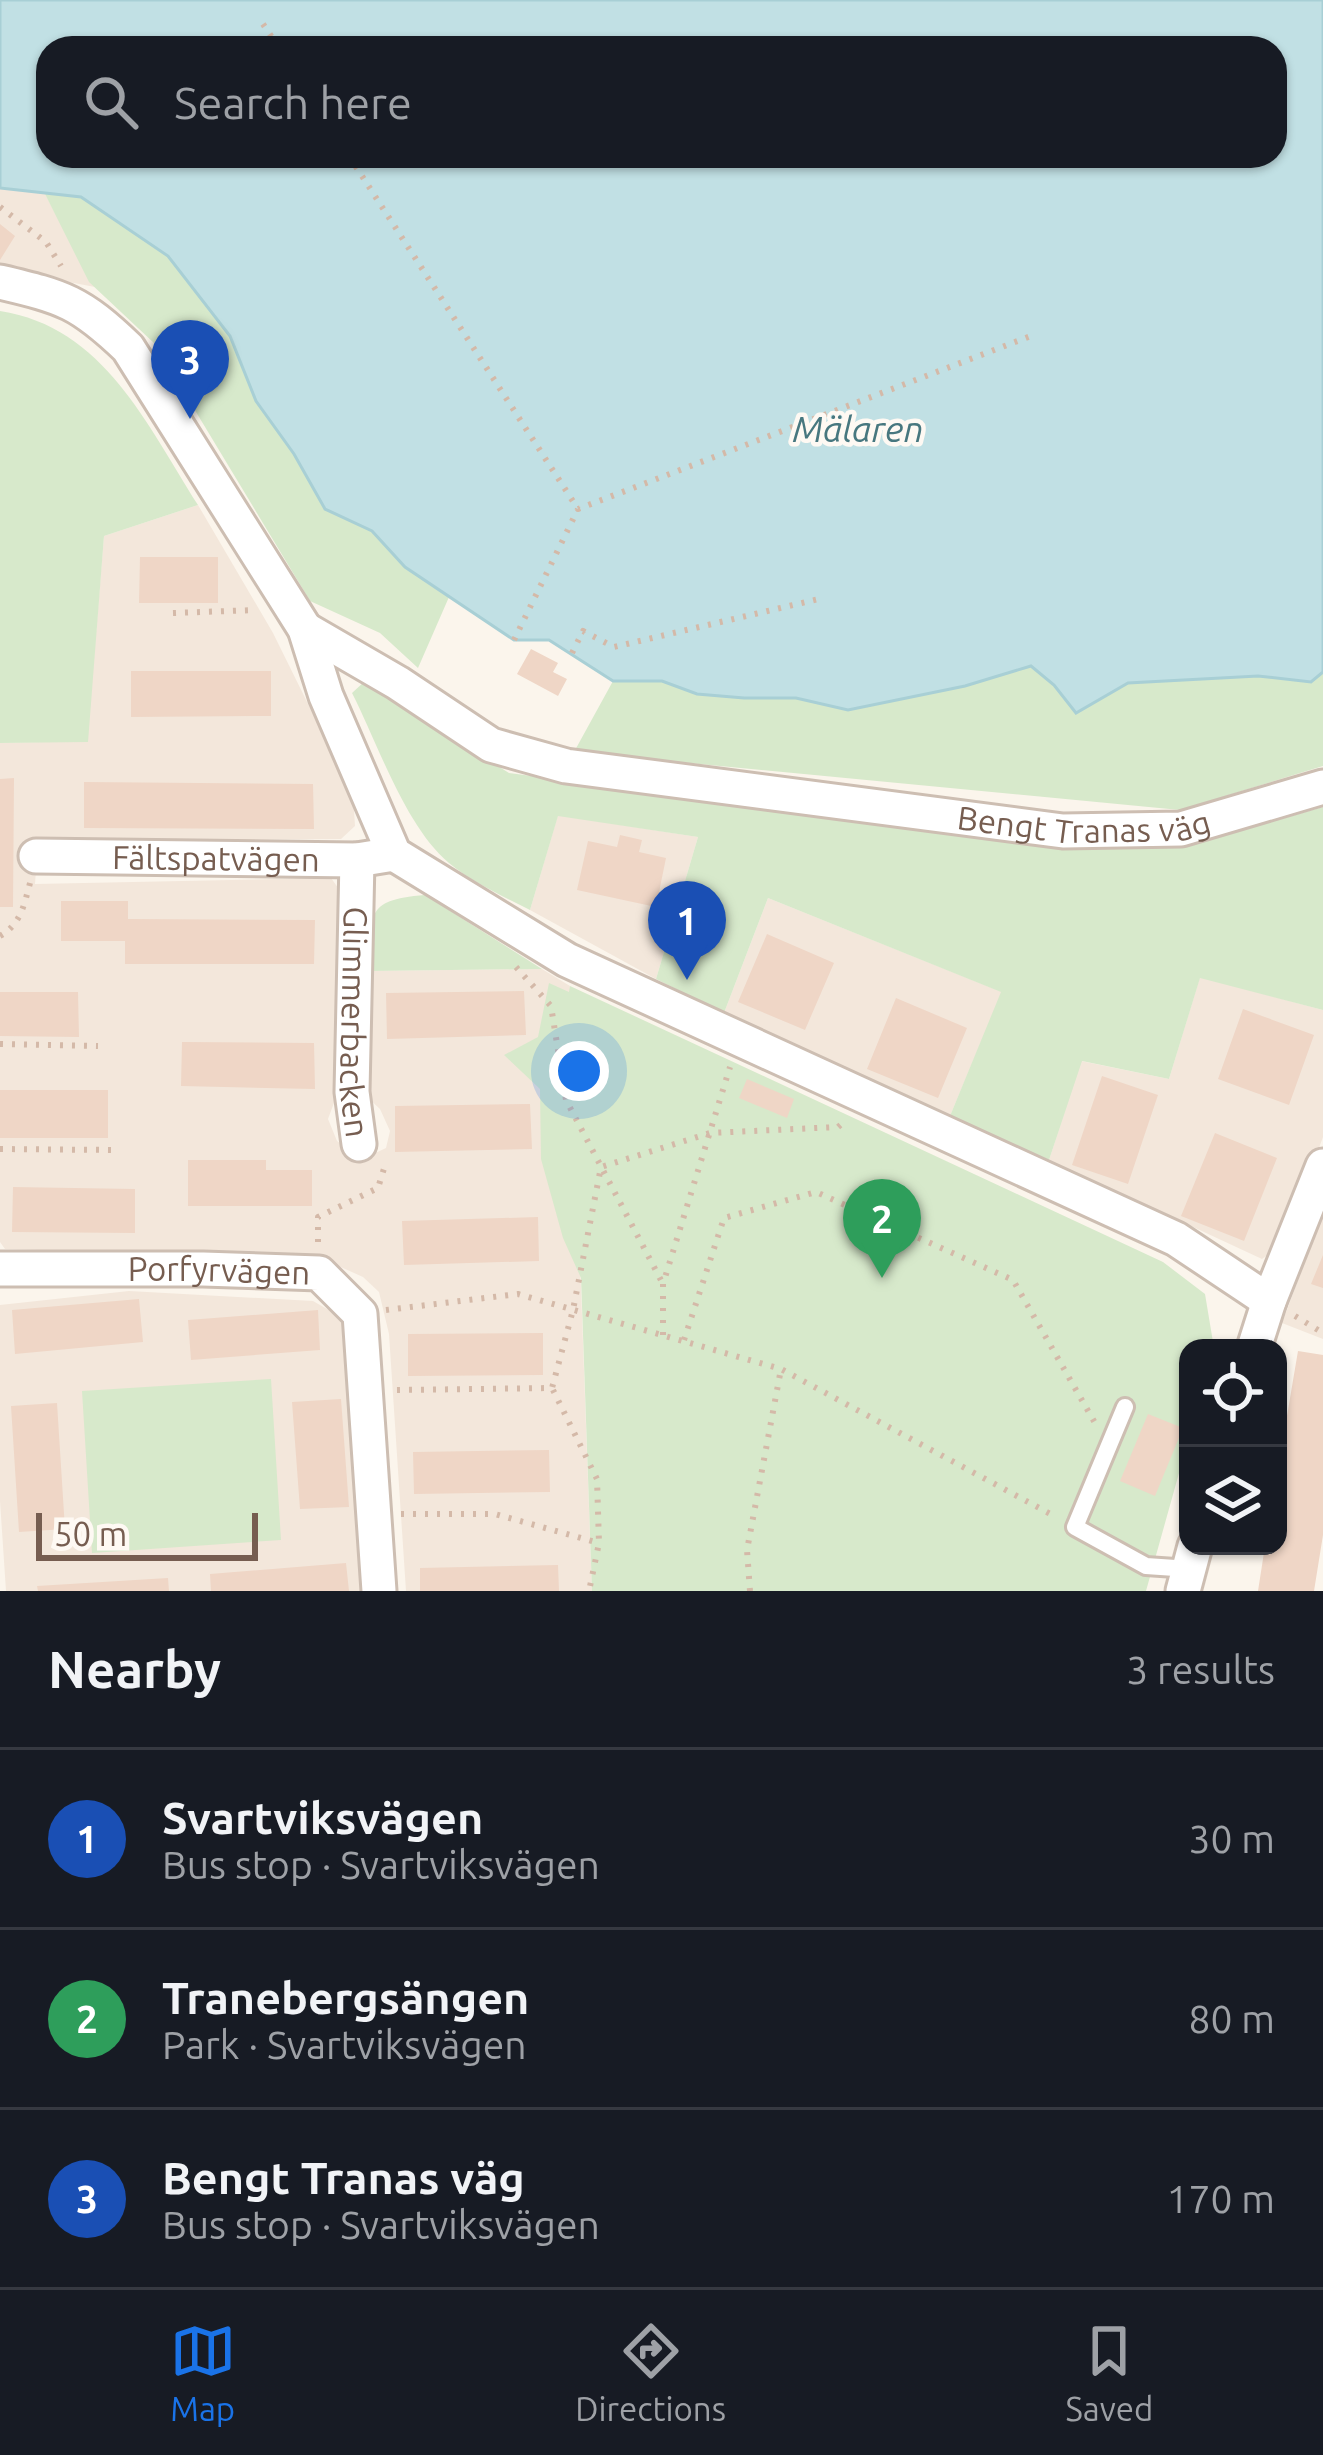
<!DOCTYPE html>
<html lang="en">
<head>
<meta charset="utf-8">
<style>
	:root { --surface:#171b24; --page:#20242c; --text:#f1f3f6; --muted:#9ea1a6; --line:#363941; --accent:#1a73e8 }
	body { margin:0; font-family:Ubuntu,sans-serif; background:var(--page); color:var(--text) }
	.controls { position:absolute; right:36px; bottom:36px; display:grid; overflow:hidden; border-radius:24px; box-shadow:0 3px 9px #0004 }
	.controls button { width:108px; height:108px; display:grid; place-items:center; padding:0; border:0; border-bottom:3px solid var(--line); background:var(--surface); color:var(--text); font:60px sans-serif }
	.scale { position:absolute; left:36px; bottom:30px; width:222px; box-sizing:border-box; padding-left:12px; border:6px solid #765d50; border-top:0; font-size:33px; line-height:42px; white-space:nowrap; color:#765d50; -webkit-text-stroke:9px #fef9f3; paint-order:stroke }
	.you { position:absolute; left:579px; top:1071px; width:42px; height:42px; margin:-30px; border:9px solid #fff; border-radius:50%; background:#1a73e8; box-shadow:0 0 0 18px #1a73e833 }
	.badge { display:grid; place-items:center; width:78px; height:78px; border-radius:50%; background:var(--accent); color:#fff; font-size:39px; font-weight:700 }
	.pin { position:absolute; translate:-50% -99px; filter:drop-shadow(0 3px 6px #0008) }
	.pin::after { content:''; position:absolute; top:63px; width:42px; height:36px; background:inherit; clip-path:polygon(0 0,100% 0,50% 100%) }
	.list { margin:0; padding:0; list-style:none }
	h2 { display:flex; justify-content:space-between; align-items:center; height:156px; margin:0; padding:0 48px; font-size:51px }
	h2 small { font-size:39px; font-weight:400; color:var(--muted) }
	.list li { display:grid; grid-template-columns:78px 1fr auto; gap:36px; align-items:center; box-sizing:border-box; height:180px; padding:0 48px; border-top:3px solid var(--line) }
	.list b { display:block; font-size:45px; white-space:nowrap }
	.list p { margin:0; font-size:39px; white-space:nowrap; color:var(--muted) }
	.list em { font-size:39px; font-style:normal; color:var(--muted) }
	.icon { flex:none; width:66px; height:66px; fill:none; stroke:currentColor; stroke-width:2; stroke-linecap:round; stroke-linejoin:round }
	.map { position:relative; flex:none; width:1323px; height:1591px; overflow:hidden }
	.search { position:absolute; background:var(--surface); box-shadow:0 3px 9px #0004; left:36px; right:36px; top:36px; height:132px; display:flex; align-items:center; gap:30px; box-sizing:border-box; padding:0 42px; border-radius:36px; color:var(--muted); font-size:45px }
	.sheet { height:696px; background:var(--surface) }
	nav { display:flex; justify-content:space-around; align-items:center; box-sizing:border-box; height:168px; border-top:3px solid var(--line); background:var(--surface); font-size:33px; color:var(--muted) }
	nav a { display:grid; justify-items:center; gap:6px }
	nav .on { color:var(--accent) }
	.map>svg:first-child { display:block }
</style>
</head>
<body>
<div class="map">
<svg width="1323" height="1591" viewBox="0 0 1323 1591">
	<rect width="100%" height="100%" fill="#fbf5ec"/>
	<path fill="#f3e7db" d="M0 188 44 192 95 287 0 269Z
		M198 505 273 633 353 795 355 826 341 839 38 841 35 884 331 878 341 892 338 1092 328 1119 337 1141 353 1153 369 1156 386 1148 390 1131 380 1109 365 1095 370 971 542 969 570 986 592 1591H406L389 1334 379 1292 363 1277 334 1264 294 1258 5 1249 0 1242V743L87 741 104 536Z
		M558 815 698 837 656 979 530 910Z
		M768 898 1002 992 950 1116 724 1013Z
		M1200 977 1323 1010V1137L1283 1244 1262 1259 1049 1160 1081 1061 1169 1079Z
		M1323 1214V1339L1282 1323Z
		M129 1291 313 1301 341 1317 362 1591H6L0 1501V1305Z"/>
	<path fill="#d7e9cb" d="M44 192 81 197 168 256 230 336 256 401 294 454 325 509 372 531 405 567 449 597 418 668 380 633 310 601 155 344 89 282Z
		M0 311C104 327 147 425 198 505L104 536 88 742 0 743Z
		M1031 666 1054 685 1076 713 1127 683 1258 676 1311 682 1323 672V766L1180 810 574 752 613 681H662L697 694 744 698H796L848 710 965 686Z
		M364 682 509 773 1059 845 1188 846 1323 807V1010L1200 978 1169 1079 1082 1061 1049 1160 950 1116 1001 992 768 898 724 1013 656 979 698 837 558 816 530 910C503 896 473 883 449 863 405 826 378 744 352 693Z
		M425 895 542 969 370 971C373 916 361 900 425 895Z
		M549 983 569 992 570 986 1163 1262 1205 1294 1214 1348H1188V1441L1146 1591H592L581 1278 563 1238 541 1159 540 1089 504 1055 538 1037Z
		M271 1379 281 1540 92 1553 82 1391Z"/>
	<path fill="#c1e0e4" stroke="#a8cfd5" stroke-width="3" fill-rule="evenodd" d="M0 0H1323V672L1311 682 1258 676 1128 683 1076 713 1054 685 1031 666 965 686 848 710 796 698H744L697 694 662 681H613L549 640H514L405 567 372 531 325 509 294 454 256 401 230 336 168 256 81 197 0 188ZM48 48H1275V156H48Z"/>
	<path fill="#efd6c6" d="M0 224 15 236 0 260Z
		M140 557H218V603H139Z
		M531 649 558 663 553 672 567 679 558 696 517 674Z
		M131 671H271V716L131 717Z
		M14 778 13 907H0V779Z
		M84 782 313 784 314 829 84 828Z
		M620 835 642 840 639 852 666 858 656 907 577 890 588 841 617 847Z
		M61 901H128V919L315 920 314 964H125V941H61Z
		M767 934 834 963 805 1030 738 1002Z
		M524 991 526 1035 387 1039 386 993Z
		M0 992H78L79 1037 0 1036Z
		M896 998 967 1028 938 1098 867 1069Z
		M1243 1009 1314 1035 1289 1105 1218 1079Z
		M182 1042 314 1043 315 1089 181 1086Z
		M1102 1076 1158 1095 1128 1184 1072 1165Z
		M747 1079 794 1099 787 1118 739 1098Z
		M0 1090H108V1138H0Z
		M530 1104 532 1149 395 1152V1106Z
		M1215 1133 1277 1158 1244 1241 1181 1216Z
		M188 1160H266V1170H312V1206H188Z
		M13 1187 135 1189V1233L12 1232Z
		M538 1217 539 1261 404 1265 402 1221Z
		M1323 1255V1288L1311 1284Z
		M139 1299 143 1342 15 1354 12 1310Z
		M318 1310 320 1350 191 1360 188 1320Z
		M543 1333V1375L408 1376V1334Z
		M1298 1351 1323 1355V1535L1314 1591H1258L1265 1546H1278V1469Z
		M341 1399 349 1507 300 1509 292 1402Z
		M57 1403 65 1529 19 1532 11 1406Z
		M1148 1414 1183 1428 1155 1496 1120 1481Z
		M549 1450 550 1492 414 1494 413 1452Z
		M346 1563 349 1591H211L210 1574Z
		M558 1565 559 1591H420V1568Z
		M168 1578 169 1591H38L37 1586Z"/>
	<g fill="none" stroke-linecap="round" stroke-linejoin="round">
		<defs>
			<path id="lane" d="M1125 1407 1075 1527 1146 1566 1190 1569"/>
			<g id="street">
				<path d="M0 282C64 297 80 302 128 348L305 629 326 696 394 854 567 960 1176 1239 1269 1301"/>
				<path id="s1" d="M305 629 398 683 491 745 566 766 1063 831 1181 829 1323 787"/>
				<path id="s2" d="M36 856 357 860 394 854"/>
				<path id="s3" d="M357 860 352 1092 359 1144"/>
				<path id="s4" d="M0 1269H203L319 1273 360 1314 379 1591"/>
				<path d="M1254 1348 1269 1301 1323 1166"/>
				<path d="M1183 1591 1195 1546"/>
			</g>
		</defs>
		<use href="#lane" stroke="#cdbeb2" stroke-width="22"/>
		<use href="#street" stroke="#cdbeb2" stroke-width="39"/>
		<path stroke="#d4b9a8" stroke-width="6" stroke-dasharray="3 9" stroke-linecap="butt" d="M263 24 279 48
			M349 156 578 509 1036 334
			M0 207 46 242 61 266
			M173 613 256 610
			M514 640 578 509
			M572 653 583 631 614 647 823 598
			M0 936C21 924 24 905 30 883
			M516 967 551 1006 566 1100 663 1284
			M0 1044 98 1046
			M0 1149 115 1150
			M318 1242V1217L378 1188 386 1162
			M386 1310 518 1294 781 1369 1056 1517
			M1295 1316 1323 1333
			M663 1335V1284L730 1067
			M684 1340 724 1218 816 1192 1013 1280 1095 1423
			M397 1390 552 1388 573 1310 601 1167 710 1133 838 1127 846 1120
			M553 1390 597 1479 599 1543 589 1591
			M401 1514H495L599 1543
			M750 1591 747 1550 781 1369"/>
		<use href="#lane" stroke="#fff" stroke-width="16"/>
		<use href="#street" stroke="#fff" stroke-width="33"/>
	</g>
	<g text-anchor="middle" stroke-width="9" stroke-linejoin="round" paint-order="stroke">
		<g font-size="33" fill="#765d50" stroke="#fef9f3">
			<text dy="12" stroke="none"><textPath href="#s1" startOffset="819">Bengt Tranas väg</textPath></text>
			<text dy="12" stroke="none"><textPath href="#s2" startOffset="180">Fältspatvägen</textPath></text>
			<text dy="12" stroke="none"><textPath href="#s3" startOffset="162">Glimmerbacken</textPath></text>
			<text dy="12" stroke="none"><textPath href="#s4" startOffset="219">Porfyrvägen</textPath></text>
		</g>
		<g font-size="36" font-style="italic" fill="#47777f" stroke="#fef9f3">
			<text x="858" y="442">Mälaren</text>
		</g>
	</g>
</svg>
<div class="controls">
<button><svg class="icon" aria-label="locate" viewBox="0 0 24 24"><circle cx="12" cy="12" r="6"/><path d="M12 2v4M12 18v4M2 12h4M18 12h4"/></svg></button>
<button><svg class="icon" aria-label="layers" viewBox="0 0 24 24"><path d="M12 4l9 5-9 5-9-5zM3 14l9 5 9-5"/></svg></button>
</div>
<div class="scale">50 m</div>
<div class="you"></div>
<div class="pin badge" style="left:687px;top:980px;background:#1a4fb4">1</div>
<div class="pin badge" style="left:882px;top:1278px;background:#2e9e5b">2</div>
<div class="pin badge" style="left:190px;top:419px;background:#1a4fb4">3</div>
<div class="search"><svg class="icon" aria-label="search" viewBox="0 0 24 24"><circle cx="10" cy="10" r="6"/><path d="M15 15l6 6"/></svg>Search here</div>
</div>
<section class="sheet">
<h2>Nearby<small>3 results</small></h2>
<ul class="list">
<li><span class="badge" style="background:#1a4fb4">1</span><div><b>Svartviksvägen</b><p>Bus stop · Svartviksvägen</p></div><em>30 m</em></li>
<li><span class="badge" style="background:#2e9e5b">2</span><div><b>Tranebergsängen</b><p>Park · Svartviksvägen</p></div><em>80 m</em></li>
<li><span class="badge" style="background:#1a4fb4">3</span><div><b>Bengt Tranas väg</b><p>Bus stop · Svartviksvägen</p></div><em>170 m</em></li>
</ul>
</section>
<nav>
<a class="on"><svg class="icon" aria-label="map" viewBox="0 0 24 24"><path d="M3 6l6-2 6 2 6-2v14l-6 2-6-2-6 2zM9 4v14M15 6v14"/></svg>Map</a>
<a><svg class="icon" aria-label="directions" viewBox="0 0 24 24"><path d="M12 3l9 9-9 9-9-9zM9 14v-3h6M13 9l2 2-2 2"/></svg>Directions</a>
<a><svg class="icon" aria-label="saved" viewBox="0 0 24 24"><path d="M7 4h10v16l-5-4-5 4z"/></svg>Saved</a>
</nav>
</body>
</html>
